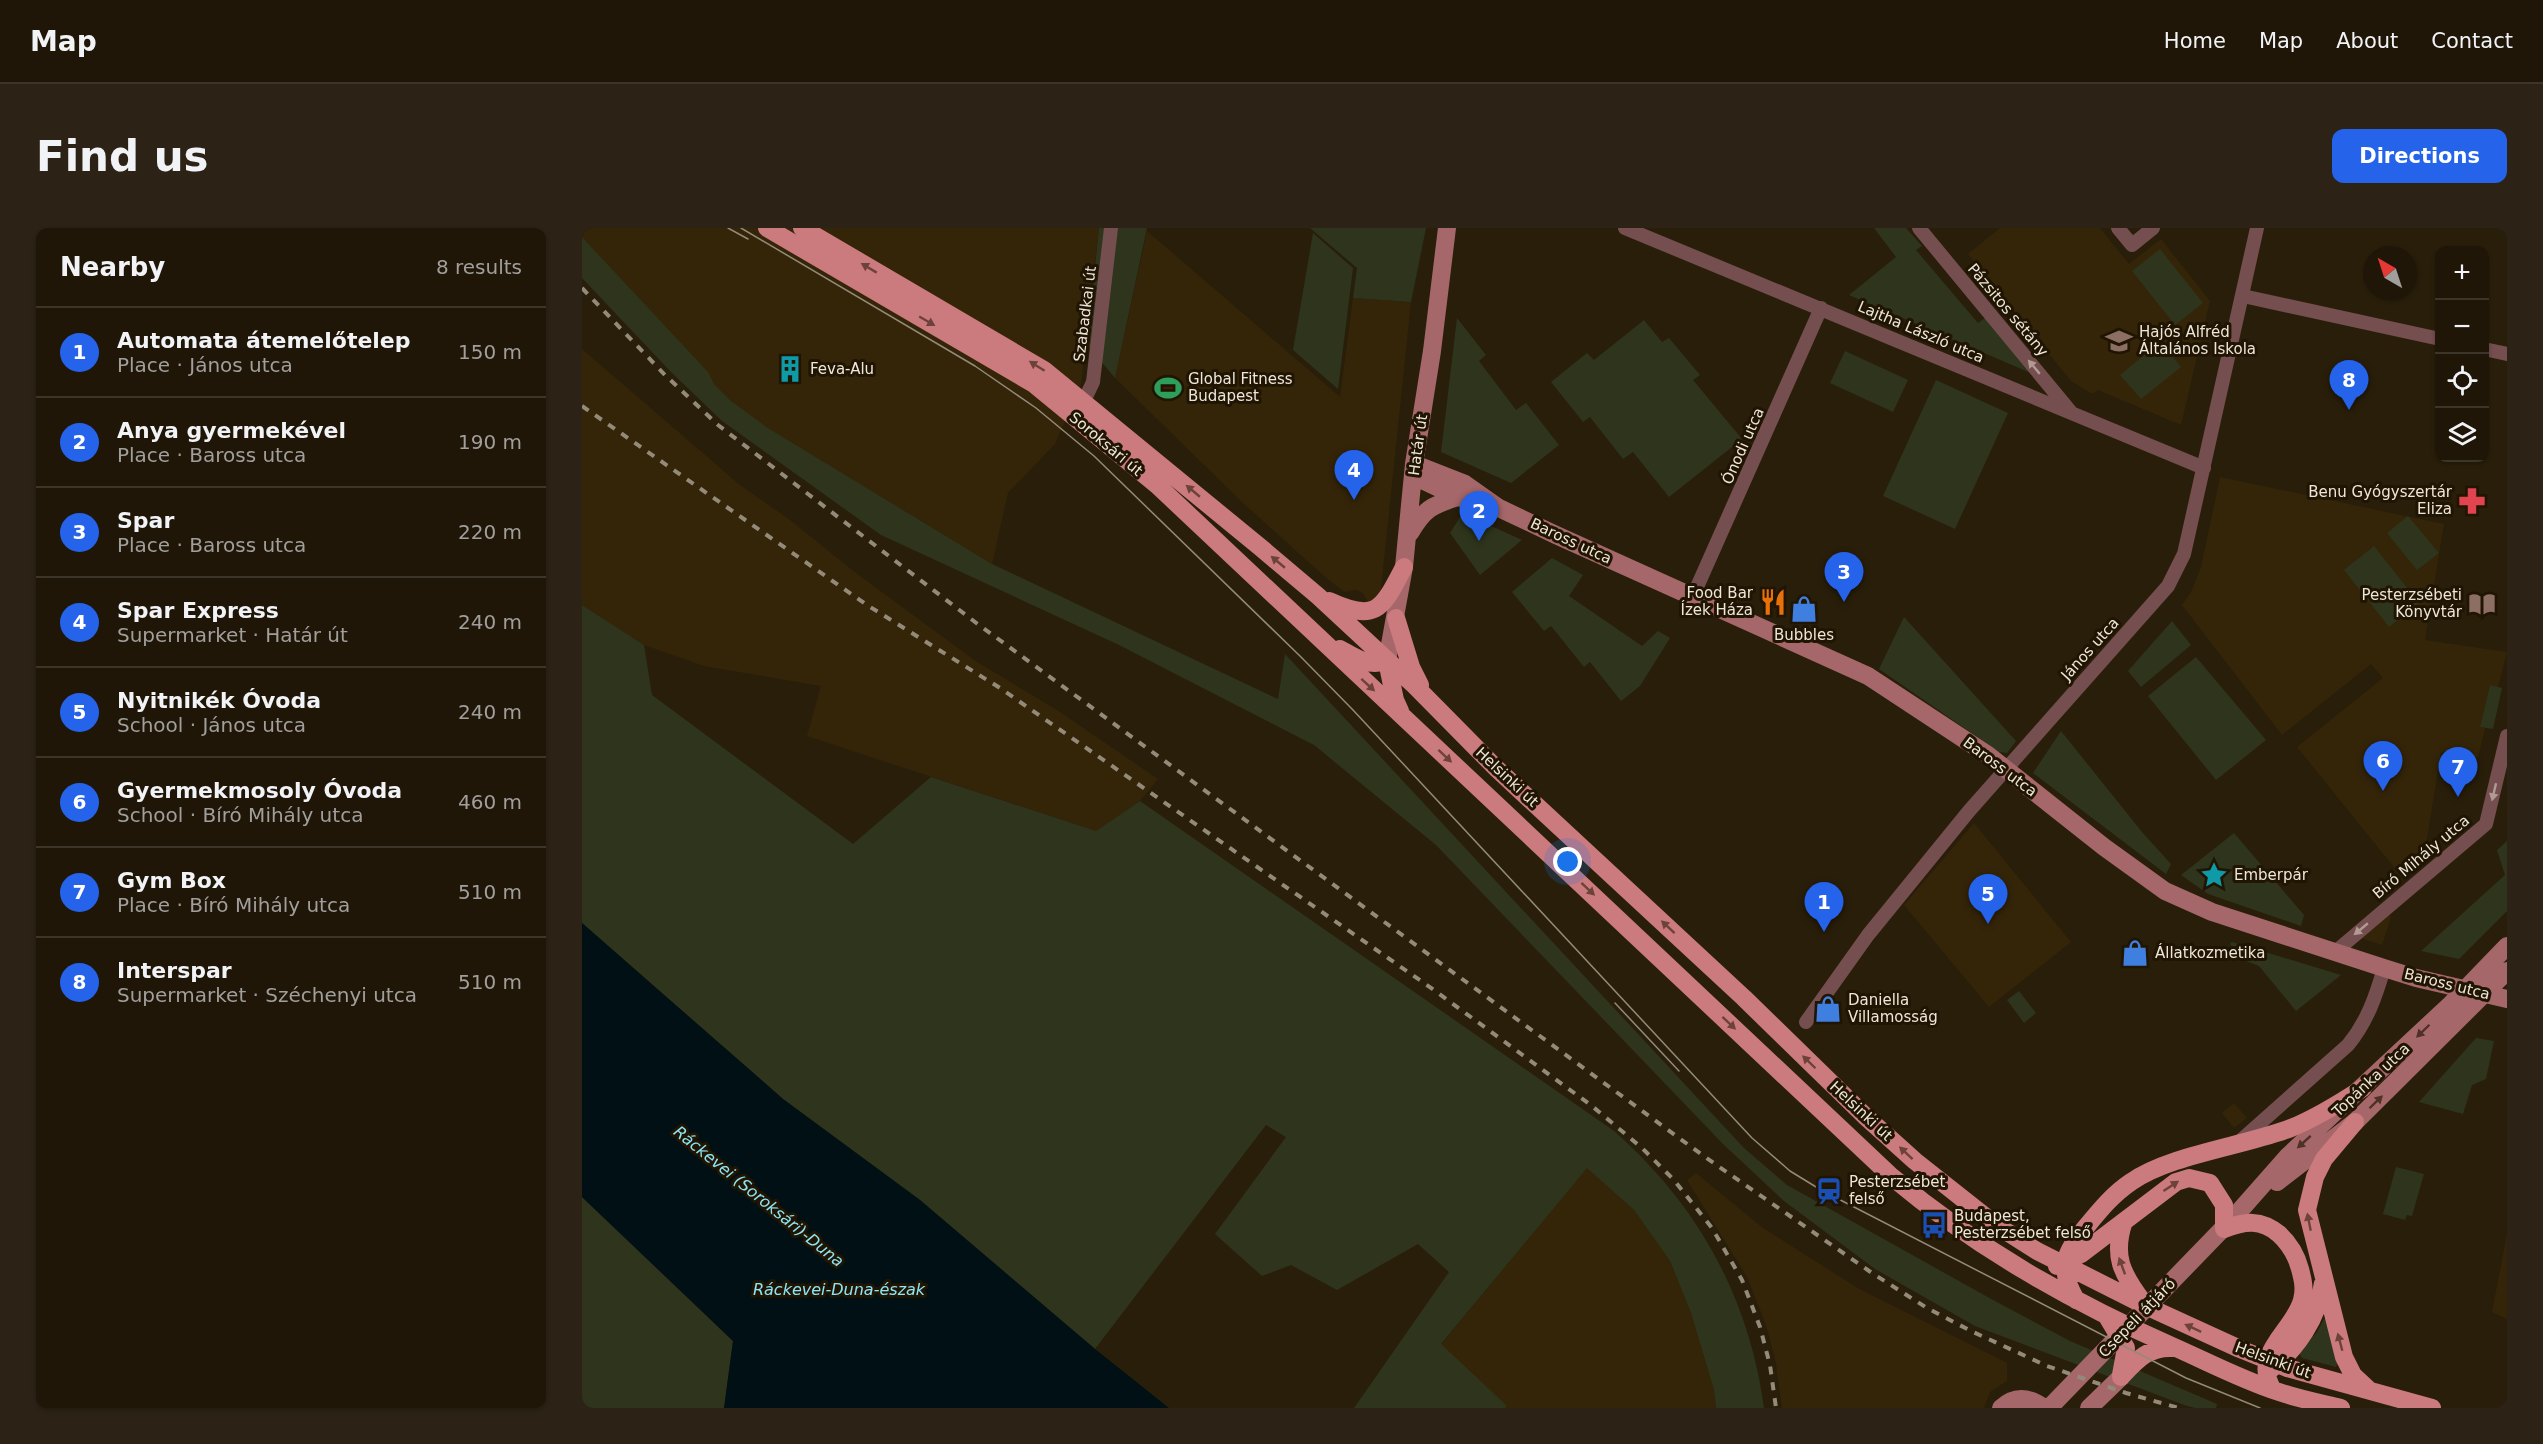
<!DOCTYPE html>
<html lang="en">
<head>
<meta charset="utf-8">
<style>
	:root { --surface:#1f1608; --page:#2c2316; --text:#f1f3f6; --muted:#a19f9c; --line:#3c3529; --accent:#2563eb }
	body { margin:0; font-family:"DejaVu Sans",sans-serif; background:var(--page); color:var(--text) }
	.controls { position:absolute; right:18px; top:18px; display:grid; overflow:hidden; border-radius:12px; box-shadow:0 2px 4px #0004 }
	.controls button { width:54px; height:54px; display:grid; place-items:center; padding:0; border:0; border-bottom:2px solid var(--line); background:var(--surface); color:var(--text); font:30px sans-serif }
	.compass { position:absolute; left:1781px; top:18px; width:54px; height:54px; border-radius:50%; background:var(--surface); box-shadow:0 2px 4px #0004; rotate:321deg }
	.you { position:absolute; left:986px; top:634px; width:21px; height:21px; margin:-15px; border:4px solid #fff; border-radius:50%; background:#1a73e8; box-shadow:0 0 0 9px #1a73e833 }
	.badge { display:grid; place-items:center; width:39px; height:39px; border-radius:50%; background:var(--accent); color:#fff; font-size:20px; font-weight:700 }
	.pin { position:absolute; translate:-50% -50px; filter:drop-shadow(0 2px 3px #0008) }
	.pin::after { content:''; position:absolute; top:32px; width:21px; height:18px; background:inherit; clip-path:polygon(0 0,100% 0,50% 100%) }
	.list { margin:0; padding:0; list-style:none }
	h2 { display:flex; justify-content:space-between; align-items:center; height:78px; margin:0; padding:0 24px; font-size:26px }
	h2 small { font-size:20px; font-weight:400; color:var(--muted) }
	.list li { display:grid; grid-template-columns:39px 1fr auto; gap:18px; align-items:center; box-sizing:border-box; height:90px; padding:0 24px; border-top:2px solid var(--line) }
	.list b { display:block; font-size:22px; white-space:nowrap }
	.list p { margin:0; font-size:20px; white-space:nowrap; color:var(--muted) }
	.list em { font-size:20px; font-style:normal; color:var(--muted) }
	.icon { flex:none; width:33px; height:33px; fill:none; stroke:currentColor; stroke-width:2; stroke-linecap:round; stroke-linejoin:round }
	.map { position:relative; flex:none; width:1925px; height:1180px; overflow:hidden; border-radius:12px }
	header { display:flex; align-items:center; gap:36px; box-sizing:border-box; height:84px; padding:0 30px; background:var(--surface); border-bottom:2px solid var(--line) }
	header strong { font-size:28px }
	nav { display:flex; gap:33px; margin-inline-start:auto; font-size:21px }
	.intro { display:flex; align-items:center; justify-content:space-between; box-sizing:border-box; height:144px; padding:0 36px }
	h1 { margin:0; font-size:42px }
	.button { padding:15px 27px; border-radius:12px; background:var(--accent); color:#fff; font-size:21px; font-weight:700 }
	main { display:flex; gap:36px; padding:0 36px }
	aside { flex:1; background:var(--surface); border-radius:12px; box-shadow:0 2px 4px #0004 }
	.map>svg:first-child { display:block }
</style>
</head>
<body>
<header>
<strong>Map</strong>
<nav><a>Home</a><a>Map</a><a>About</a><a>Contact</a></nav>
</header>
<div class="intro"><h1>Find us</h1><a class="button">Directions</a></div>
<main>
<aside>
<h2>Nearby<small>8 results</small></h2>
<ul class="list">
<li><span class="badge">1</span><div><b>Automata átemelőtelep</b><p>Place · János utca</p></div><em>150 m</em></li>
<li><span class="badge">2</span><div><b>Anya gyermekével</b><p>Place · Baross utca</p></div><em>190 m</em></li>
<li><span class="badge">3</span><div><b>Spar</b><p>Place · Baross utca</p></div><em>220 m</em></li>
<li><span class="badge">4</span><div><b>Spar Express</b><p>Supermarket · Határ út</p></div><em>240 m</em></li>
<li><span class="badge">5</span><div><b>Nyitnikék Óvoda</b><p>School · János utca</p></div><em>240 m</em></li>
<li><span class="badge">6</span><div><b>Gyermekmosoly Óvoda</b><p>School · Bíró Mihály utca</p></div><em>460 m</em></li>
<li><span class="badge">7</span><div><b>Gym Box</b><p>Place · Bíró Mihály utca</p></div><em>510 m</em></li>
<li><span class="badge">8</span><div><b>Interspar</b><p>Supermarket · Széchenyi utca</p></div><em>510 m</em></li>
</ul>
</aside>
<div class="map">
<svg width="1925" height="1180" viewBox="0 0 1925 1180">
	<rect width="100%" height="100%" fill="#291e0a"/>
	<path fill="#342509" d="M0 0H517L499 156 473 216 426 265 410 336 186 200 148 172 132 156 125 144 0 9Z
		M1418 0H1518L1547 36 1579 11 1628 73 1599 197 1516 162 1510 166 1489 153 1386 26Z
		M565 3 758 169 771 70 829 74 799 361 798 366 787 375 781 365 774 362 762 364 742 348 661 275 533 150Z
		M0 121 158 257 208 292 274 345 395 434 475 482 576 551 558 573 514 603 225 508 239 458 122 438 62 417 0 377Z
		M1638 249 1862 296 1843 412 1925 424 1916 459 1908 457 1898 499 1903 500 1896 529 1859 524 1842 629 1819 648 1715 519 1801 450 1789 436 1700 507 1600 377 1609 364 1619 339Z
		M1392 595 1489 714 1407 779 1322 677Z
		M1804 684 1809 689 1800 717 1775 709Z
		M1652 875 1665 890 1652 900 1640 885Z
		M1005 939 1052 982 1088 1033 1109 1085 1132 1162 1134 1180H807Z
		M1114 945 1181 1000 1279 1062 1425 1135V1153L1408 1164 1402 1180H1200L1194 1135 1184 1097 1165 1049 1105 952Z
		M1925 1006V1091L1910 1084Z"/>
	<path fill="#2e351c" d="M517 0H565L533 150 505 117Z
		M728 0H844L829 74 771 70 775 40Z
		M1292 0H1324L1340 18 1334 22 1396 95 1403 90 1451 146 1267 67 1314 29Z
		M731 5 771 40 756 161 711 122Z
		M0 9 126 144 132 156 148 172 186 200 410 336 696 471 703 426 1162 920 1205 957 1411 1072 1488 1113 1635 1176 1634 1180H1613L1602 1177 1393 1098 1293 1041 1202 973 1141 916 854 617 732 517 537 417 299 307 140 193 88 143 0 50Z
		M1578 21 1621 75 1593 97 1550 43Z
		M875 90 904 127 897 133 934 182 944 175 977 217 929 255 859 224Z
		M1062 92 1080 114 1087 110 1118 147 1111 152 1160 211 1087 269 1051 224 1041 231 1008 189 1001 194 969 154 1005 125 1012 132Z
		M1578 114 1599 139 1559 171 1538 147Z
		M1263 123 1326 152 1311 184 1248 155Z
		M1354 152 1426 185 1373 301 1301 268Z
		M885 287 940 312 898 347 868 305 878 289Z
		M1826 288 1857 325 1835 342 1805 305Z
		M1792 318 1837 375 1807 399 1762 342Z
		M970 330 1001 347 987 368 1060 418 1076 403 1088 410 1058 458 1039 473 1008 434 1002 439 969 398 962 403 930 364Z
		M0 377 62 417 70 467 271 616 349 549 514 603 558 573 1032 903C1116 977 1167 1069 1182 1180H1134L1132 1162 1109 1085 1088 1033 1052 982 1005 940 859 1116 924 1177 923 1180H772L867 1044 836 1016 755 1062 709 1037 680 1048 633 1006 704 909 684 897 513 1121 338 972 201 871 0 695Z
		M1322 389 1434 513 1425 525 1417 524 1297 441Z
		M1590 393 1609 417 1559 459 1546 443Z
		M1614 429 1684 512 1634 552 1566 468Z
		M1908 457 1920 460 1911 501 1898 499Z
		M1479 503 1560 604 1589 636 1584 646 1451 545Z
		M1652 605 1722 687 1719 698 1626 666 1599 647Z
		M1925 613V683L1877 731 1839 723 1923 647 1915 622Z
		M1650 714 1759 747 1714 783 1677 738 1661 732 1648 716Z
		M1437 763 1454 785 1442 795 1425 772Z
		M1894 810 1912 813 1904 851 1890 857 1881 886 1837 874Z
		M1814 939 1842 946 1830 988 1825 987 1823 992 1801 986Z
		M0 969 151 1113 142 1180H0Z
		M1742 1091H1745L1756 1136 1754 1139 1720 1130 1717 1125 1735 1104Z"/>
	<path fill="#001015" d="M0 695 201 871 338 972 513 1121 587 1180H142L151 1113 0 969Z"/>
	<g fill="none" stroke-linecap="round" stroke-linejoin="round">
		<path stroke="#754e4f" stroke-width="14" d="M1043 0 1622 240
			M1337 0 1488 183
			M1536 0 1550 17 1571 0
			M1661 68 1858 111
			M1902 121 1925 126
			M502 173 511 154 529 0
			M1111 368 1239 80
			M1753 724 1904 596 1925 508
			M1224 794 1286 707 1387 583 1586 358 1602 326 1675 0
			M1657 914 1766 817C1785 794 1794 768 1802 740"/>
		<path stroke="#a56769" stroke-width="18" d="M832 236 883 256 917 280 974 307 1286 448 1406 527 1522 619 1583 663 1630 684 1802 740 1834 750 1925 771
			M834 249 876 269 903 276
			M828 305C842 281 850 277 876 269
			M805 433 822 339 832 236 850 123 865 0
			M1695 954 1773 894 1925 743
			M1419 1180C1433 1167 1447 1169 1462 1180
			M1467 1180 1654 987 1706 928 1869 776 1925 718
			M1507 1180 1539 1149"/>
		<path stroke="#cb7a7e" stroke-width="18" d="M185 0 452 156 575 257 1310 949C1396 1021 1490 1074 1592 1119 1626 1134 1660 1152 1697 1164 1717 1171 1738 1175 1759 1180
			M220 0 462 142 678 319 736 368 833 458 915 541 1162 770 1284 889 1333 933 1414 997 1455 1023 1564 1078 1658 1121 1705 1140 1850 1180
			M747 373C795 395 800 381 822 339
			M814 390 829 439 838 457
			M758 421C774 430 786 439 805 433
			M805 433 813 472 818 483
			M1773 894 1742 931 1733 949 1725 982 1762 1129 1771 1147 1786 1161
			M1542 993C1530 1028 1540 1046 1561 1074
			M1475 1038 1499 1026 1594 954 1607 950 1628 955 1642 977V1001C1663 993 1679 991 1697 1006 1708 1016 1714 1026 1718 1041 1721 1052 1723 1061 1720 1072 1712 1103 1668 1125 1691 1162
			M1494 1072C1476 1040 1481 1027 1504 999 1518 982 1531 966 1549 954 1587 927 1662 918 1709 900 1734 890 1758 875 1781 860
			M1526 1090 1544 1120 1539 1147
			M1688 1142C1715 1121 1736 1090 1741 1055
			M1539 1149C1555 1132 1566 1119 1590 1120"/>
		<path stroke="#948a7a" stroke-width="1.5" d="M146 0 166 11
			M159 0 393 138 454 180 512 228 719 429 771 482 1170 910 1208 943 1239 962 1604 1150 1678 1180
			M1033 775 1097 843"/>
		<path stroke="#948a7a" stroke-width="4" stroke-dasharray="8 8" stroke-linecap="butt" d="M0 60 83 147 136 197 393 394 1123 929 1290 1045 1345 1080 1389 1103 1465 1138 1544 1165 1597 1180
			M0 178 285 377 418 460 852 762 1010 878 1060 920 1092 952 1130 1000 1160 1052 1178 1099 1188 1137 1194 1180"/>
	</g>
	<defs><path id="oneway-solid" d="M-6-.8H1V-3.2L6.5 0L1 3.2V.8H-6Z" transform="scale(1.5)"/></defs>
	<g fill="#6d423a">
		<use href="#oneway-solid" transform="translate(287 40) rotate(-149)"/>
		<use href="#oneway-solid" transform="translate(345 93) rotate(30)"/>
		<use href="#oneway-solid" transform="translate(455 138) rotate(-148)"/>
		<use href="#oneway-solid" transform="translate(611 263) rotate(-140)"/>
		<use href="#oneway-solid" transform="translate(696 334) rotate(-140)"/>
		<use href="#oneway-solid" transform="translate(786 457) rotate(42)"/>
		<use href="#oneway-solid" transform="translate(863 528) rotate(43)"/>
		<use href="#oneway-solid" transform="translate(1006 661) rotate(43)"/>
		<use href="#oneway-solid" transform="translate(1086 699) rotate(-137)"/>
		<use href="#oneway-solid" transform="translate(1147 795) rotate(43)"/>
		<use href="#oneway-solid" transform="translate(1227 834) rotate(-136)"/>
		<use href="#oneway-solid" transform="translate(1324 925) rotate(-137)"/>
		<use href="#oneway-solid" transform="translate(1589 958) rotate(-33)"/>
		<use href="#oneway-solid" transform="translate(1727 994) rotate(-101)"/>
		<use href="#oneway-solid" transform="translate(1540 1038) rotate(-110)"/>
		<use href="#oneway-solid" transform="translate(1611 1100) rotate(-155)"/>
		<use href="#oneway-solid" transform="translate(1758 1114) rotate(-105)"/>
	</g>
	<g fill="#b29a94">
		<use href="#oneway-solid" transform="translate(1452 139) rotate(-130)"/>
		<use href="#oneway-solid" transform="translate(1912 564) rotate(103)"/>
		<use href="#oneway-solid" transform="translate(1779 701) rotate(140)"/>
	</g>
	<g fill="#4f3126">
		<use href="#oneway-solid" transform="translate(1841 803) rotate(136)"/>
		<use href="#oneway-solid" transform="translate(1794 874) rotate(-44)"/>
		<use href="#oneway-solid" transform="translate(1722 914) rotate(138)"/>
	</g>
	<defs>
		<symbol id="school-bare" viewBox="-9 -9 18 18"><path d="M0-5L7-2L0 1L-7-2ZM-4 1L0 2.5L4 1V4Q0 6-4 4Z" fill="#8d6e63" stroke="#201402" stroke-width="2.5" paint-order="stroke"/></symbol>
		<symbol id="building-bare" viewBox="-9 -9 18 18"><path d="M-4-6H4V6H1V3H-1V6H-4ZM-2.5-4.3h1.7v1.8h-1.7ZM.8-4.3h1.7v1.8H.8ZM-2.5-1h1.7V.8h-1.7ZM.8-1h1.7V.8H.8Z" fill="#0f9aa8" stroke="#201402" stroke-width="2.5" paint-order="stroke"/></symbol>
		<symbol id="stadium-bare" viewBox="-9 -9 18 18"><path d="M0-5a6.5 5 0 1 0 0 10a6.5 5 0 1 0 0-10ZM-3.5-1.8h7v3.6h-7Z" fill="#2e9e5b" stroke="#201402" stroke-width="2.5" paint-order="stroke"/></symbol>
		<symbol id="pharmacy-bare" viewBox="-9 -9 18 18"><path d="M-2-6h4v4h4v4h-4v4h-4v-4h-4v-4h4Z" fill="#e0444e" stroke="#201402" stroke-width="2.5" paint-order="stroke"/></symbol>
		<symbol id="restaurant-bare" viewBox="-9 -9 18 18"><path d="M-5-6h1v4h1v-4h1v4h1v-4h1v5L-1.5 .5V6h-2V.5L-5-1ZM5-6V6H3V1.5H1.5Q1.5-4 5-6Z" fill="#e8710a" stroke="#201402" stroke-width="2.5" paint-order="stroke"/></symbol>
		<symbol id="library-bare" viewBox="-9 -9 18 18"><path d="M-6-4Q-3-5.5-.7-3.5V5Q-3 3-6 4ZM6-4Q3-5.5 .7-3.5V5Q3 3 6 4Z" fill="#8d6e63" stroke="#201402" stroke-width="2.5" paint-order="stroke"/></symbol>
		<symbol id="shop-bare" viewBox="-9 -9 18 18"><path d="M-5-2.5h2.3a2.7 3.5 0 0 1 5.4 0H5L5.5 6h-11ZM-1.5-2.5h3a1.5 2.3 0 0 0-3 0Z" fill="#3f7fe0" stroke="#201402" stroke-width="2.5" paint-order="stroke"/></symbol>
		<symbol id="sight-bare" viewBox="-9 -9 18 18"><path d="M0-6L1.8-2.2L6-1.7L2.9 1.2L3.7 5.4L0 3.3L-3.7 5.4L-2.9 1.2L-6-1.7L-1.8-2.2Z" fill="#0f9aa8" stroke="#201402" stroke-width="2.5" paint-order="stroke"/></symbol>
		<symbol id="station-bare" viewBox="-9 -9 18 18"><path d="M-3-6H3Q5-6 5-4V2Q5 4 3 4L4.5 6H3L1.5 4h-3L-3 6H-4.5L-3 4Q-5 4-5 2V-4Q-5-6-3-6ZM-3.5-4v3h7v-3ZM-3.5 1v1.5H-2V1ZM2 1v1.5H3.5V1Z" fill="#1a4fb4" stroke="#201402" stroke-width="2.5" paint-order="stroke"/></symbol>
		<symbol id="bus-bare" viewBox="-9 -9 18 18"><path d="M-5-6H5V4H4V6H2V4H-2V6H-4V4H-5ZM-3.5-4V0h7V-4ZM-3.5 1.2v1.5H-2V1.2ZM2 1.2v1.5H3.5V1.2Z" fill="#1a4fb4" stroke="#201402" stroke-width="2.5" paint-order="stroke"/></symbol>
	</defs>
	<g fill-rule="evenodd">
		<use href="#school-bare" x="1518" y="94" width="38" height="38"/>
		<use href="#building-bare" x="189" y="122" width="38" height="38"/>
		<use href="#stadium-bare" x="567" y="141" width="38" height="38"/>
		<use href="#pharmacy-bare" x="1871" y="254" width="38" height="38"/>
		<use href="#restaurant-bare" x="1172" y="355" width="38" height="38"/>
		<use href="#library-bare" x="1881" y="357" width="38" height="38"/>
		<use href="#shop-bare" x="1203" y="362" width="38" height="38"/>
		<use href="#sight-bare" x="1613" y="628" width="38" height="38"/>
		<use href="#shop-bare" x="1534" y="706" width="38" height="38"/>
		<use href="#shop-bare" x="1227" y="762" width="38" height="38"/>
		<use href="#station-bare" x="1228" y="944" width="38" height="38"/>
		<use href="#bus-bare" x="1333" y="978" width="38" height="38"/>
	</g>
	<g text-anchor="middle" stroke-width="6" stroke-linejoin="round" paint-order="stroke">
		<g font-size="15" fill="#eee6d9" stroke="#201402">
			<text transform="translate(1426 82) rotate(50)" y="5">Pázsitos sétány</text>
			<text transform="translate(503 86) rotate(-83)" y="5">Szabadkai út</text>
			<text transform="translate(1339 104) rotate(23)" y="5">Lajtha László utca</text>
			<text transform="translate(524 216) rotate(40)" y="5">Soroksári út</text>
			<text transform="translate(836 217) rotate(-82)" y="5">Határ út</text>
			<text transform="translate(1161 218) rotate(-66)" y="5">Ónodi utca</text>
			<text transform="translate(989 313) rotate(25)" y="5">Baross utca</text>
			<text transform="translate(1508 421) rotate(-48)" y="5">János utca</text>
			<text transform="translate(1418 539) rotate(37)" y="5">Baross utca</text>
			<text transform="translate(925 549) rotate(43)" y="5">Helsinki út</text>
			<text transform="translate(1839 629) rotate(-40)" y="5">Bíró Mihály utca</text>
			<text transform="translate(1865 756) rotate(14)" y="5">Baross utca</text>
			<text transform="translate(1789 852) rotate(-43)" y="5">Topánka utca</text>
			<text transform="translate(1279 883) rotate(43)" y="5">Helsinki út</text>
			<text transform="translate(1555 1090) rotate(-46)" y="5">Csepeli átjáró</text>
			<text transform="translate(1691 1132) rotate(20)" y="5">Helsinki út</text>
		</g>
		<g font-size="15" fill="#eee6d9" stroke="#201402" text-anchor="start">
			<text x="1557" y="109">Hajós Alfréd<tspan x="1557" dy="17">Általános Iskola</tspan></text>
			<text x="228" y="146">Feva-Alu</text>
			<text x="606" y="156">Global Fitness<tspan x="606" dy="17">Budapest</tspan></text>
			<text x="1870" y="269" text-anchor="end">Benu Gyógyszertár<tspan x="1870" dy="17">Eliza</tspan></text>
			<text x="1171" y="370" text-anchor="end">Food Bar<tspan x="1171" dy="17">Ízek Háza</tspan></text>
			<text x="1880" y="372" text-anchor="end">Pesterzsébeti<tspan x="1880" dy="17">Könyvtár</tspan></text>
			<text x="1222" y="412" text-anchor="middle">Bubbles</text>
			<text x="1652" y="652">Emberpár</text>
			<text x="1573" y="730">Állatkozmetika</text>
			<text x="1266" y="777">Daniella<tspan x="1266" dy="17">Villamosság</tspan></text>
			<text x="1267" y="959">Pesterzsébet<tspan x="1267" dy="17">felső</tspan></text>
			<text x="1372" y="993">Budapest,<tspan x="1372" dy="17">Pesterzsébet felső</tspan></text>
		</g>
		<g font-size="16" font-style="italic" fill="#8de5f6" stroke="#201402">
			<text transform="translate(177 968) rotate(39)" y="6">Ráckevei (Soroksári)-Duna</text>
			<text x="257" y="1067">Ráckevei-Duna-észak</text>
		</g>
	</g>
</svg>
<div class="controls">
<button>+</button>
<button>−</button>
<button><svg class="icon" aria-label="locate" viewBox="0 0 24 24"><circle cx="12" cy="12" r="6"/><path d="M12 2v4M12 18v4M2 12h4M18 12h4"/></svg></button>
<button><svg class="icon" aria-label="layers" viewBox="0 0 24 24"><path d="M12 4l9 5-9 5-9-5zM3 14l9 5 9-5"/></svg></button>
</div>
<svg class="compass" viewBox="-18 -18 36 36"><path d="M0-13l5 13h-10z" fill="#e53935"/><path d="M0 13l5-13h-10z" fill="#a19f9c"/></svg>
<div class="you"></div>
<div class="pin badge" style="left:1242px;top:704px">1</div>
<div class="pin badge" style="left:897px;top:313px">2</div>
<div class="pin badge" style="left:1262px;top:374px">3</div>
<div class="pin badge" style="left:772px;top:272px">4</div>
<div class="pin badge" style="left:1406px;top:696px">5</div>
<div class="pin badge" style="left:1801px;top:563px">6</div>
<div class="pin badge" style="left:1876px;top:569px">7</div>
<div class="pin badge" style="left:1767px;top:182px">8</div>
</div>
</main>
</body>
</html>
